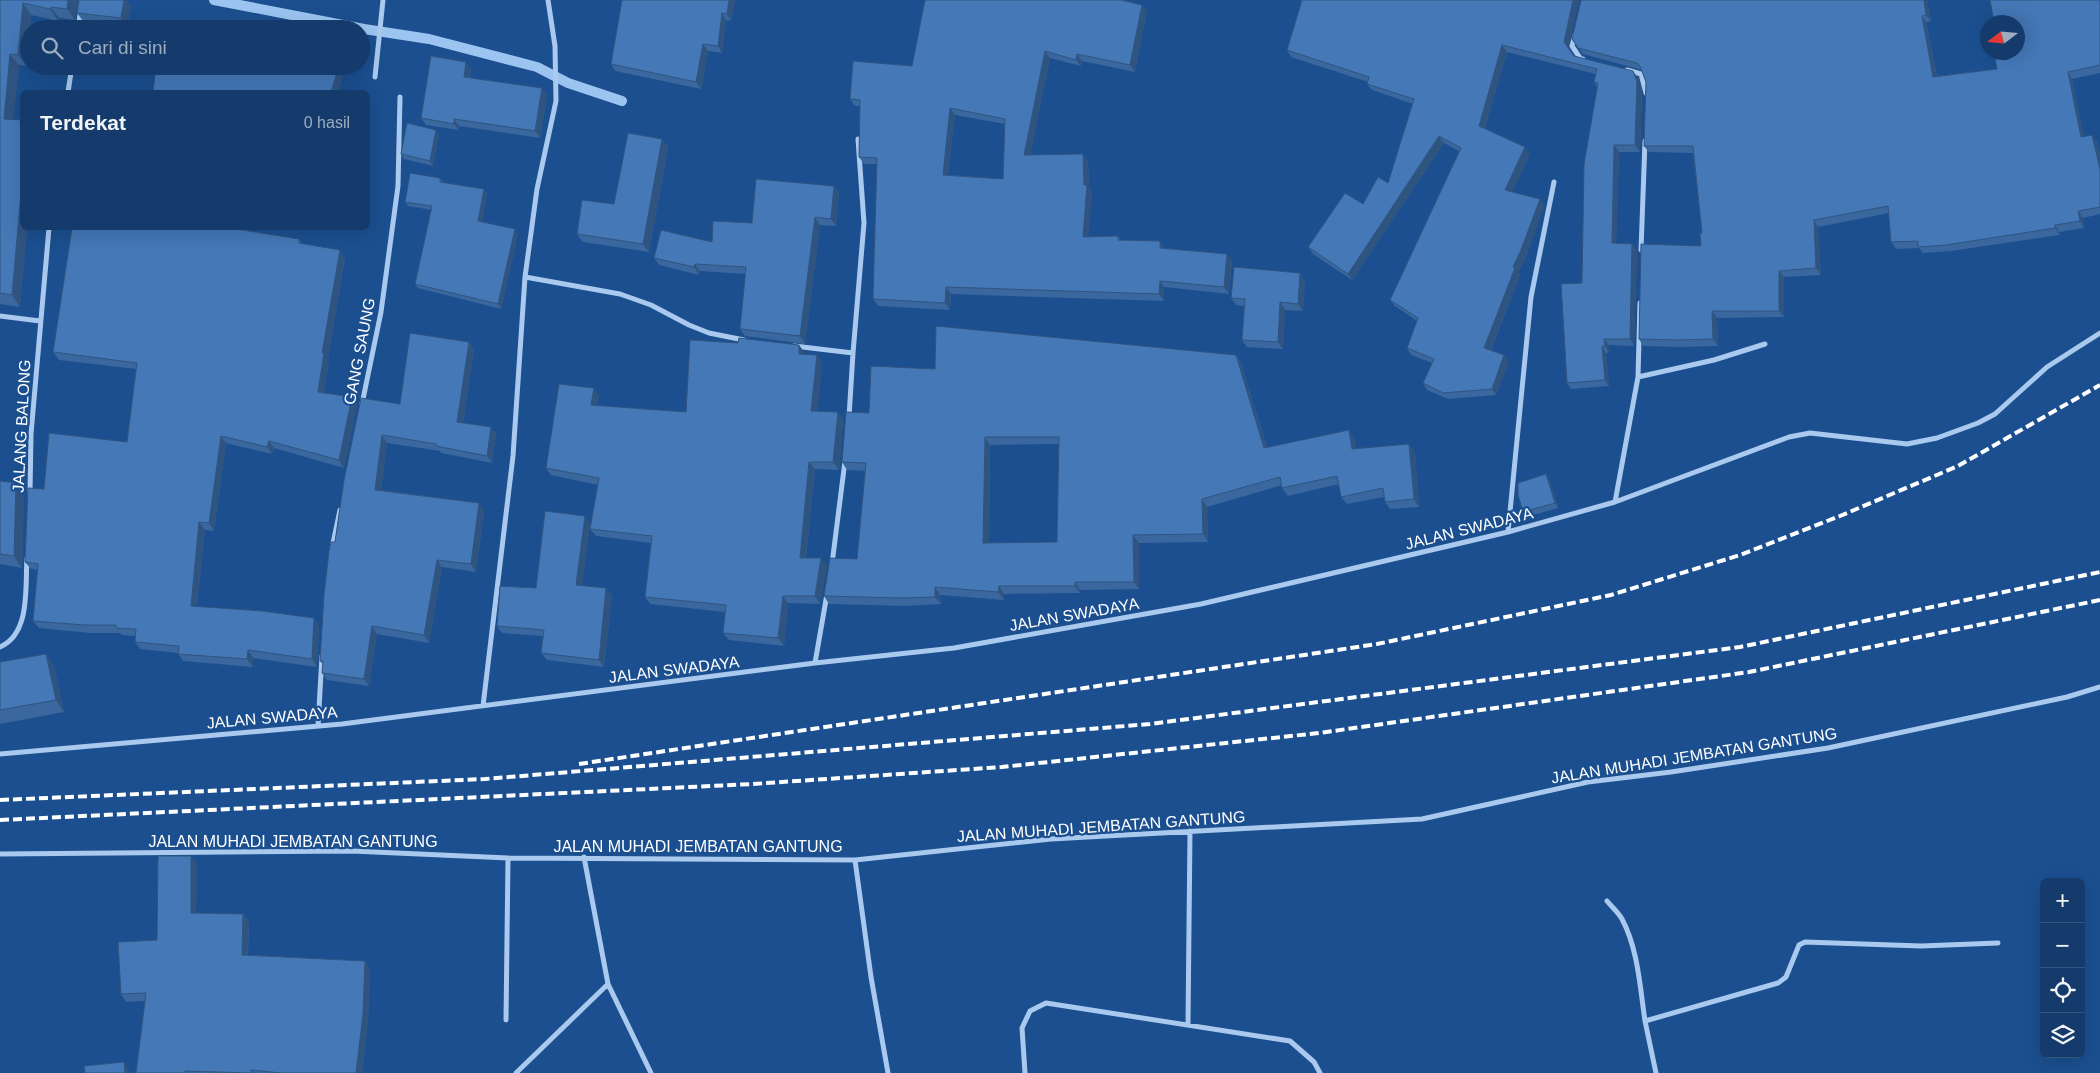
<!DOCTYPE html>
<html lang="id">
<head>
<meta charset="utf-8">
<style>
	:root { --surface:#143b6b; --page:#1d4271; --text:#f1f3f6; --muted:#9dadc1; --line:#33557e }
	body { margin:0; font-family:Helvetica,sans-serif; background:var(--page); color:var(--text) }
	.controls { position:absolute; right:15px; bottom:15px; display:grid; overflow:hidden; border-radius:8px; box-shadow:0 5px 20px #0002 }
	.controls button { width:45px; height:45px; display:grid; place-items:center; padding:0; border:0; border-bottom:1px solid var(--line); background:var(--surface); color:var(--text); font:25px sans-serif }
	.compass { position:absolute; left:1980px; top:15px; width:45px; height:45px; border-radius:50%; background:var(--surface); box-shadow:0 5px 20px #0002; rotate:254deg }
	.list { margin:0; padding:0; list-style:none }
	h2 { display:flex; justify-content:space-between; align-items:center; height:65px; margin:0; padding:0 20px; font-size:21px }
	h2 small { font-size:16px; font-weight:400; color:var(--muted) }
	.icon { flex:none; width:28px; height:28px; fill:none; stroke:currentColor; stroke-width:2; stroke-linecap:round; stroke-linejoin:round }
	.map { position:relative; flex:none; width:2100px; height:1073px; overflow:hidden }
	.search { position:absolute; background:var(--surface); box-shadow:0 5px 20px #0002; left:20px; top:20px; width:350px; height:55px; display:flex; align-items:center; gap:12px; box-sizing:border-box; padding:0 18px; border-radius:28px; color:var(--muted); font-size:19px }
	.panel { position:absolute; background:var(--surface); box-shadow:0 5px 20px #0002; left:20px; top:90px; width:350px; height:140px; border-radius:8px }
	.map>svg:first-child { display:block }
</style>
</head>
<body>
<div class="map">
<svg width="2100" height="1073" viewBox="0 0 2100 1073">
	<rect width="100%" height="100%" fill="#1b4f8f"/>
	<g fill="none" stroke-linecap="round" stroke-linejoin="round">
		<path stroke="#9cc4f0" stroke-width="10" d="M214 0 364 29 429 39 537 67 568 83 622 101"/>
		<path stroke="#a9c9ee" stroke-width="5" d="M78 29 82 0
			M1575 35 1572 46 1580 58 1583 59
			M1627 70 1641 74 1646 93
			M375 77 383 0
			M68 92 72 66
			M1641 250 1645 141
			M525 277 620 294 651 305 689 325 709 333 744 340
			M0 316 40 321
			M794 346 853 353 864 223 858 139
			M1638 377 1714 360 1765 344
			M362 404 381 312 398 186 400 97
			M849 417 853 353
			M30 494 31 434 49 228
			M1615 502 1638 377 1640 303
			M1508 532 1531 297 1554 182
			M332 548 340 510
			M832 564 845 461
			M0 647C31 634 25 586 27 558
			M815 663 827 594
			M483 706 513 456 525 277 537 189 556 101 555 46 548 0
			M318 726 322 656
			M0 754 342 724 815 663 954 648 1201 604 1508 532 1615 502 1789 437 1810 433 1907 444 1937 438 1978 423 1995 414 2047 367 2100 333
			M0 854 352 851 508 858 855 860 1051 839 1422 819 1588 782 1671 772 1828 748 2067 697 2100 687
			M584 857 608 984 651 1073
			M855 860 871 977 888 1073
			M1607 901C1611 906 1618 912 1622 919 1638 949 1640 987 1645 1021L1778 983 1786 977 1799 945 1805 942 1921 946 1998 943
			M506 1020 508 858
			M1645 1021 1656 1073
			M1188 1025 1190 831
			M516 1073 608 984
			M1025 1073 1022 1028 1030 1011 1046 1003 1290 1041 1314 1062 1320 1073"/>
		<path stroke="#fff" stroke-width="4" stroke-dasharray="9 4" stroke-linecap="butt" d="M579 764 1377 644 1611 595 1740 555 1840 516 1958 466 2100 385
			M0 800 485 779 1150 724 1740 647 2100 572
			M0 820 753 784 1002 767 1319 733 1749 672 2100 600"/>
	</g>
	<path fill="#3a679d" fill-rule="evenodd" d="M0 0H78L75 20 59 18 58 21 31 15 26 66 19 65 13 119 22 228H27L20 307 0 304Z
		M79 0H126L131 7 127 27 83 21 77 13Z
		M622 0H735L731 21 726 20 722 53 708 51 701 89 615 71 611 64Z
		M1302 0H1579L1568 48 1574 56 1638 78 1642 89 1640 152H1619L1616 243 1632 244 1637 251 1634 346 1609 345V353H1606L1609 386 1571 389 1567 383 1582 283 1597 87 1594 82 1596 74 1507 52 1485 128 1530 154 1512 192 1544 206 1526 257 1518 272 1520 275 1491 350 1504 355 1509 362 1496 395 1448 399 1427 390 1423 383 1432 363 1411 355 1407 348 1417 321 1395 306 1390 300 1459 151 1444 143 1352 280 1313 254 1308 247 1363 204 1388 183 1413 104 1372 90 1367 84 1368 82 1291 57 1287 50Z
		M1927 0 1931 21 1926 22 1937 76 1997 69 2100 0V73L2072 79 2084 137 2097 141 2100 155V214L2083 218 2084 228 2059 232 2060 235 1951 251 1923 253 1919 248 1896 249 1891 242 1889 213 1818 227 1821 275 1784 277V317L1717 318 1718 346 1681 347 1643 346 1639 339 1701 246 1702 233 1693 153 1649 152 1644 146 1646 82 1642 70 1583 54 1572 39Z
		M1142 5 1147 11 1135 72 1082 61 1081 66 1050 58 1030 155 1083 154 1088 161 1089 188 1092 192 1088 237 1118 236 1121 240 1165 248 1232 261 1229 294 1164 287V301L951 294 950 310 878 306 873 299 877 164H864L859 157 860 106H855L850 99 912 66ZM955 115 1005 124 1003 179 948 175Z
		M471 69 470 77 547 95 540 138 459 126 458 130 426 125 421 118Z
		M436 130 439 134 433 166 404 159 401 154Z
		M662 139 668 148 649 252 583 242 577 234 614 204Z
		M440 178 443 182 487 193 482 222 518 234 501 309 418 288 415 284 432 210 408 206 405 202Z
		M834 186 839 193 836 226 820 225 805 344 745 336 740 329 746 274 700 271 699 275 659 265 654 258 712 242Z
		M299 239 302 243 345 258 328 358 329 360 324 393 357 404 344 468 274 448 272 454 226 443 214 531 205 530 197 606 319 626 317 667 253 658V667L183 661 178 653 140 649 135 642V636L122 635 120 633H90L39 628 33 621 38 570 31 569 25 562 44 489 127 442 136 369 59 360 53 352Z
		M1305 280 1303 311 1285 310 1283 349 1247 347 1242 340 1244 306 1236 305 1231 298Z
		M469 342 474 350 463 423 491 427 496 434 492 463 441 453 440 451 387 443 381 490 479 503 484 510 476 572 442 567 429 643 377 634 369 686 327 680 322 673 323 664 320 661 335 542 344 480 400 404Z
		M805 353 804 354 822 363 817 412H838L843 420 839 470 815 469 806 558 827 566 820 604 788 603 784 646 729 640 723 633 725 612 650 604 645 597 651 543 596 536 590 529 598 485 551 475 546 468 599 395 597 406 686 412Z
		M1236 355 1241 363 1267 447 1354 438 1356 449 1415 452 1419 507 1390 509 1385 502 1384 497 1347 504 1341 497 1339 484 1288 496 1282 488V485L1207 507 1208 542 1139 543V589L1080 590V593L1004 594V600L940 595 941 604 906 606 829 604 824 596 857 559 866 471 847 470 842 462 869 413 935 369ZM1059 444 1057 542 989 543 990 445Z
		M1549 479 1558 508 1526 517 1523 512Z
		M0 481 16 483 24 494 22 568 0 564Z
		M585 516 590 524 582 585 612 595 604 667 547 660 541 653 543 636 502 633 497 626 536 588Z
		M46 654 54 666 64 712 0 724V662Z
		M191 856 197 864 196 913 243 914 249 922 248 955 365 961 370 969 368 1021 362 1073H136L145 1001 126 1002 121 994 157 940Z"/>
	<path fill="#305480" d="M68 0H78L75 20 67 9Z
		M124 0H126L131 7 127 27 121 18Z
		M729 0H735L731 21 727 14Z
		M1573 0H1579L1568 48 1564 42Z
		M1924 0H1927L1931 21 1926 15Z
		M23 3 31 15 30 29H29V38L26 66 18 55Z
		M1142 5 1147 11 1135 72 1130 65Z
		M51 7 59 18 58 21 50 9Z
		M722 13 726 20 722 53 718 46Z
		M1922 16 1926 22 1938 83 1933 77Z
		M703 44 708 51 701 89 696 82Z
		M1502 45 1507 52 1484 132 1479 126Z
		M1045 51 1050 58 1029 162 1024 155Z
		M10 54 19 65 12 130 4 119Z
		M1077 54 1082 61 1081 66 1076 60Z
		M466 62 471 69 469 83 464 77Z
		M339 66 344 73 338 92H331Z
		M1633 71 1638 78 1642 89 1640 152 1635 145Z
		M2068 72 2072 79 2086 144 2081 137Z
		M542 88 547 95 540 138 535 131Z
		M950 108 955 115 947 182 943 175Z
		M454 119 459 126 458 130 454 124Z
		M436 130 439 134 433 166 430 161Z
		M2092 135 2097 141 2100 155V169Z
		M1439 136 1444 143 1352 280 1348 274Z
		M662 139 668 148 649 252 643 244Z
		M1614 145 1619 152 1616 250 1612 243Z
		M1525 147 1530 154 1510 197 1505 190Z
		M1083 154 1088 161 1089 188 1092 192 1088 244 1083 237 1084 185Z
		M22 182V228H27L20 307 12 295Z
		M834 186 839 193 836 226 831 219Z
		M484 189 487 193 482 226 478 221Z
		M1540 199 1544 206 1526 257 1518 272 1520 275 1489 354 1484 348 1513 267Z
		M2078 211 2083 218 2084 228 2080 221Z
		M815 217 820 225 805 344 800 336Z
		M1814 220 1818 227 1821 275 1816 268Z
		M2055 225 2059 232 2060 235 2055 228Z
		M515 229 518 234 501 309 498 304Z
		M1160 241 1165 248V255L1160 248Z
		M1632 244 1637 251 1634 346 1630 339Z
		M340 250 345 258 328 358 329 360 323 400 318 392 322 353Z
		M1227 254 1232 261 1229 294 1224 287Z
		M695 264 700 271 699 275 694 267Z
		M1779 271 1784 277V317L1779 311Z
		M1300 273 1305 280 1303 311 1298 304Z
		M1160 281 1164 287V301L1159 294Z
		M946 287 951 294 950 310 945 303Z
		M1280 302 1285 310 1283 349 1278 342Z
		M1712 311 1717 318 1718 346 1713 339Z
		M1604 339 1609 345V353L1605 346Z
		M469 342 474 350 462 429 457 422Z
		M799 345 805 353 804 361 799 354Z
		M1602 346 1606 353 1609 386 1605 380Z
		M817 355 822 363 817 419 811 411Z
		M1236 355 1241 363 1269 455 1264 448Z
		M1504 355 1509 362 1496 395 1492 389Z
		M594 388 599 395 596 413 591 405Z
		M352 397 357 404 344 468 339 460Z
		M838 412 843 420 839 470 833 462Z
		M491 427 496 434 492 463 487 456Z
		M1349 430 1354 438 1358 457 1352 449Z
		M382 435 387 443 380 497 375 490Z
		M221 436 226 443 214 531 209 523Z
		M985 437 990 445 989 550 983 543Z
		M269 441 274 448 272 454 267 447Z
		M1409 444 1415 452 1419 507 1414 499Z
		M809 462 815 469 805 565 800 558Z
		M1546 474 1549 479 1558 508 1555 503Z
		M16 483 24 494 22 568 14 556Z
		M1202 499 1207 507 1208 542 1203 534Z
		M479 503 484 510 476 572 471 564Z
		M585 516 590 524 582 592 576 585Z
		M199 522 205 530 196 613 191 606Z
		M1133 535 1139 543V589L1134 582Z
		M821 558 827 566 820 604 815 596Z
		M437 560 442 567 429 643 424 635Z
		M1075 582 1080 590V593L1075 586Z
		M999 586 1004 594V600L998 592Z
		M935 587 940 595 941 604 935 597Z
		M606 588 612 595 604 667 599 660Z
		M783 596 788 603 784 646 778 638Z
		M314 618 319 626 317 667 312 659Z
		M372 626 377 634 369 686 364 679Z
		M248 650 253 658V667L247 659Z
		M46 654 54 666 64 712 56 700Z
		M191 856 197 864 196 920 191 913Z
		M243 914 249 922 247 963 242 955Z
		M365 961 370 969 368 1021 362 1073H356Z
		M124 1062 131 1073H125Z"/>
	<path fill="#4478b7" stroke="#305480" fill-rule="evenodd" d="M0 0H68L67 9 51 7 50 9 23 3 18 55 10 54 4 119 22 120V182L12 295 0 293Z
		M79 0H124L121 18 77 13Z
		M622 0H729L727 14 722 13 718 46 703 44 696 82 611 64Z
		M925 0H1121L1142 5 1130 65 1077 54 1076 60 1045 51 1024 155 1083 154 1084 185H1087L1083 237 1118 236V240L1160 241V248L1227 254 1224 287 1160 281 1159 294 946 287 945 303 873 299 877 158 859 157 860 100 850 99 853 61 912 66ZM950 108 1005 119 1003 179 943 175Z
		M1302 0H1573L1564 42 1574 56 1633 71 1637 82 1635 145H1614L1612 243 1632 244 1630 339H1604L1605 346H1602L1605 380 1567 383 1561 284 1582 283 1584 164 1598 83 1594 82 1597 69 1502 45 1479 126 1525 147 1505 190 1540 199 1521 250 1513 267 1515 268 1484 348 1504 355 1492 389 1443 393 1423 383 1434 359 1407 348 1418 318 1390 300 1461 148 1439 136 1348 274 1308 247 1345 193 1363 204 1378 177 1388 183 1414 99 1367 84 1369 77 1287 50Z
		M1581 0H1924L1926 15 1922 16 1933 77 1997 69 1994 52H2018V22H1994L1990 0H2100V65L2068 72 2081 137 2092 135 2100 169V207L2078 211 2080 221 2055 225V228L1946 245 1918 247V241L1891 242 1888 206 1814 220 1816 268 1779 271V311H1712L1713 339 1677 340 1639 339 1641 244 1701 246 1700 233H1702L1693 146H1644L1646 82 1640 66 1637 63 1578 48 1572 39Z
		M431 56 466 62 464 77 542 88 535 131 454 119V124L421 118Z
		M156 66H339L331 92H153Z
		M407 123 436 130 430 161 401 154Z
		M628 133 662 139 643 244 577 234 582 200 614 204Z
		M410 173 440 178V182L484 189 478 221 515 229 498 304 415 284 432 206 405 202Z
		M756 179 834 186 831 219 815 217 800 336 740 329 746 267 695 264 694 267 654 258 661 230 712 242 713 221 752 223Z
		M72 228H230L299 239V243L340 250 322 353H324L318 392 352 397 339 460 269 441 267 447 221 436 209 523 199 522 191 606 262 611 314 618 312 659 248 650 247 659 178 654 179 646 135 642 136 629 116 628V625H85L33 621 38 564 25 562 28 488 44 489 49 433 127 442 137 363 53 352Z
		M1234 267 1300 273 1298 304 1280 302 1278 342 1242 340 1245 299 1231 298Z
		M936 326 1236 355 1264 448 1349 430 1352 449 1409 444 1414 499 1385 502 1383 488 1341 497 1337 476 1282 488 1280 477 1202 499 1203 534 1133 535 1134 582H1075V586H999L998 592 935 587V597L901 598 824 596 830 558 857 559 866 463 842 462 846 412 869 413 871 366 935 369ZM985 437H1059L1057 542 983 543Z
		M410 333 469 342 457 422 491 427 487 456 436 446V444L382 435 375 490 479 503 471 564 437 560 424 635 372 626 364 679 322 673 323 661H320L324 595 329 551 331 542H335L344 480 361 398 400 404Z
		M739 338 799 345V354L817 355 811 411 838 412 833 462H809L800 558H821L815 596H783L778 638 723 633 726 605 645 597 652 536 590 529 599 478 546 468 559 384 594 388 591 405 686 412 690 340 738 343Z
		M1546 474 1555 503 1523 512 1518 495V483Z
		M0 481 16 483 14 556 0 554Z
		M545 511 585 516 576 585 606 588 599 660 541 653 544 630 497 626 500 586 536 588Z
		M46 654 56 700 0 710V662Z
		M158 856H191V913L243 914 242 955 365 961 363 1014 356 1073H281L251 1070V1073L185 1071V1073H136L146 993 121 994 118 942 157 940Z
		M124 1062 125 1073H85L84 1066Z"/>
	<g text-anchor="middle" stroke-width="4.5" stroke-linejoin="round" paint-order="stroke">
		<g font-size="16" fill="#fff" stroke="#1b4f8f">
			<text transform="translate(359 351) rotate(-79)" y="6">GANG SAUNG</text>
			<text transform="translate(21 426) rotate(-87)" y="6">JALANG BALONG</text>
			<text transform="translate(1469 528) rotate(-14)" y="6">JALAN SWADAYA</text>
			<text transform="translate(1074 614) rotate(-10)" y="6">JALAN SWADAYA</text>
			<text transform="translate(674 669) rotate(-7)" y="6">JALAN SWADAYA</text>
			<text transform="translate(272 717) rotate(-5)" y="6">JALAN SWADAYA</text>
			<text transform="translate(1694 755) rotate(-9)" y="6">JALAN MUHADI JEMBATAN GANTUNG</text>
			<text transform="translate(1101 826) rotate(-4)" y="6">JALAN MUHADI JEMBATAN GANTUNG</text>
			<text x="293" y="847">JALAN MUHADI JEMBATAN GANTUNG</text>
			<text x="698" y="852">JALAN MUHADI JEMBATAN GANTUNG</text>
		</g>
	</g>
</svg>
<div class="controls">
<button>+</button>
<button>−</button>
<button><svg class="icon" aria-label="locate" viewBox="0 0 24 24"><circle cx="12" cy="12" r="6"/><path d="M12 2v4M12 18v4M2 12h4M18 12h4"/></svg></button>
<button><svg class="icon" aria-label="layers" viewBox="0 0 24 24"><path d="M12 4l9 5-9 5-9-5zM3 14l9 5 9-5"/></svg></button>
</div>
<svg class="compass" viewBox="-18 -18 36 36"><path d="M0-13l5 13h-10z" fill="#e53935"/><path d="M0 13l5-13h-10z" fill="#9dadc1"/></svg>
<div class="search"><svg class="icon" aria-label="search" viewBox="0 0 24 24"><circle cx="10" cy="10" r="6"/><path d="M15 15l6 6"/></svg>Cari di sini</div>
<section class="panel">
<h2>Terdekat<small>0 hasil</small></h2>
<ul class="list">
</ul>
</section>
</div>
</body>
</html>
